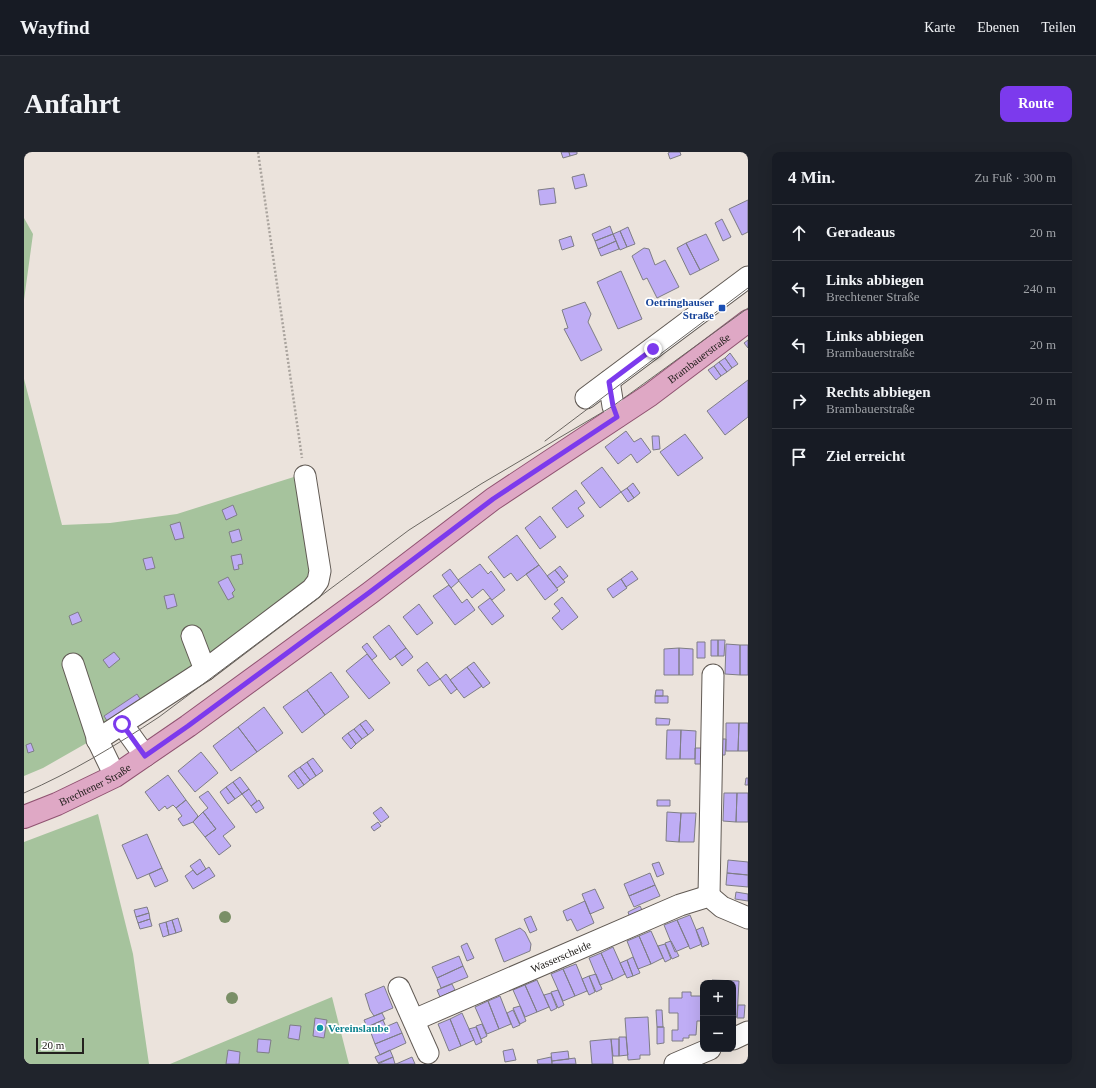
<!DOCTYPE html>
<html lang="de">
<head>
<meta charset="utf-8">
<style>
	:root { --surface:#171b24; --page:#20242c; --text:#f1f3f6; --muted:#9ea1a6; --line:#363941; --accent:#7c3aed }
	body { margin:0; font-family:Georgia,serif; background:var(--page); color:var(--text) }
	.controls { position:absolute; right:12px; bottom:12px; display:grid; overflow:hidden; border-radius:8px; box-shadow:0 4px 16px #0002 }
	.controls button { width:36px; height:36px; display:grid; place-items:center; padding:0; border:0; border-bottom:1px solid var(--line); background:var(--surface); color:var(--text); font:20px sans-serif }
	.scale { position:absolute; left:12px; bottom:10px; width:48px; box-sizing:border-box; padding-left:4px; border:2px solid #24211e; border-top:0; font-size:11px; line-height:14px; white-space:nowrap; color:#24211e; -webkit-text-stroke:3px #fff; paint-order:stroke }
	.stop { position:absolute; width:12px; height:12px; margin:-9px; border:3px solid #7c3aed; border-radius:50%; background:#fff }
	.stop.end { background:#7c3aed; border-color:#fff; box-shadow:0 1px 4px #0008 }
	.list { margin:0; padding:0; list-style:none }
	h2 { display:flex; justify-content:space-between; align-items:center; height:52px; margin:0; padding:0 16px; font-size:17px }
	h2 small { font-size:13px; font-weight:400; color:var(--muted) }
	.list li { display:grid; grid-template-columns:26px 1fr auto; gap:12px; align-items:center; box-sizing:border-box; height:56px; padding:0 16px; border-top:1px solid var(--line) }
	.list b { display:block; font-size:15px; white-space:nowrap }
	.list p { margin:0; font-size:13px; white-space:nowrap; color:var(--muted) }
	.list em { font-size:13px; font-style:normal; color:var(--muted) }
	.icon { flex:none; width:22px; height:22px; fill:none; stroke:currentColor; stroke-width:2; stroke-linecap:round; stroke-linejoin:round }
	.map { position:relative; flex:none; width:724px; height:912px; overflow:hidden; border-radius:8px }
	header { display:flex; align-items:center; gap:24px; box-sizing:border-box; height:56px; padding:0 20px; background:var(--surface); border-bottom:1px solid var(--line) }
	header strong { font-size:19px }
	nav { display:flex; gap:22px; margin-inline-start:auto; font-size:14px }
	.intro { display:flex; align-items:center; justify-content:space-between; box-sizing:border-box; height:96px; padding:0 24px }
	h1 { margin:0; font-size:28px }
	.button { padding:10px 18px; border-radius:8px; background:var(--accent); color:#fff; font-size:14px; font-weight:700 }
	main { display:flex; gap:24px; padding:0 24px }
	aside { flex:1; background:var(--surface); border-radius:8px; box-shadow:0 4px 16px #0002 }
	.map>svg:first-child { display:block }
</style>
</head>
<body>
<header>
<strong>Wayfind</strong>
<nav><a>Karte</a><a>Ebenen</a><a>Teilen</a></nav>
</header>
<div class="intro"><h1>Anfahrt</h1><a class="button">Route</a></div>
<main>
<div class="map">
<svg width="724" height="912" viewBox="0 0 724 912">
	<rect width="100%" height="100%" fill="#ebe3dc"/>
	<path fill="#a6c39d" d="M0 66 9 82 0 148Z
		M0 227 38 373 86 371 153 362 273 324 299 422 120 553 113 542 80 564 87 575 68 588 19 616 0 624Z
		M74 662 109 802 125 912H0V690Z
		M308 845 325 912H146Z"/>
	<path fill="#bfadf5" stroke="#7e7d85" d="M537 0H545L546 4 539 6Z
		M545 0H553V2L546 4Z
		M646 0H656L657 3 646 7 644 1Z
		M560 22 563 34 551 37 548 25Z
		M530 36 532 51 516 53 514 38Z
		M724 48V80L718 83 705 57Z
		M698 67 707 85 699 89 691 71Z
		M586 74 589 82 571 89 568 82Z
		M604 75 611 92 603 95 596 79Z
		M596 79 603 95 596 98 589 82Z
		M589 82 592 89 574 97 571 89Z
		M682 82 695 108 676 118 662 91Z
		M547 84 550 94 538 98 535 88Z
		M592 89 595 97 577 104 574 97Z
		M662 91 676 118 666 123 653 96Z
		M620 96 625 97 631 113 641 108 655 135 633 146 623 126 619 128 608 104Z
		M597 119 618 167 594 177 573 130Z
		M561 150 567 162 564 170 578 198 557 209 540 177 544 176 538 158Z
		M724 188V196L720 191Z
		M706 201 714 212 708 216 701 206Z
		M701 206 708 216 703 220 695 210Z
		M695 210 703 220 697 224 690 214Z
		M690 214 697 224 692 228 684 218Z
		M724 228V265L701 283 683 259Z
		M602 279 610 290 617 286 627 300 613 311 607 302 594 312 581 295Z
		M661 282 679 306 654 324 636 300Z
		M628 284H635L636 297 629 298Z
		M578 315 597 340 576 356 557 331Z
		M609 331 616 341 610 346 603 336Z
		M603 336 610 346 604 350 597 340Z
		M552 338 561 351 554 356 560 364 543 376 528 356Z
		M209 353 213 363 202 368 198 358Z
		M516 364 532 385 516 397 501 376Z
		M156 370 160 386 151 388 146 373Z
		M215 377 218 388 208 391 205 380Z
		M493 383 515 413 493 429 487 421 480 426 464 405Z
		M217 402 219 412 214 413 215 417 210 418 207 404Z
		M128 405 131 416 122 418 119 407Z
		M456 412 464 422 467 419 481 438 468 448 459 437 448 446 434 428Z
		M515 413 534 438 521 448 502 422Z
		M536 414 544 424 539 428 531 418Z
		M426 417 435 429 427 436 418 423Z
		M531 418 541 430 533 436 523 424Z
		M608 419 614 427 602 435 597 427Z
		M204 425 211 438 208 441 210 445 204 448 194 430Z
		M597 427 603 436 589 446 583 437Z
		M425 433 438 451 443 447 451 458 431 473 409 444Z
		M150 442 153 454 143 457 140 444Z
		M538 445 554 465 538 478 528 466 536 459 530 452Z
		M466 446 480 464 468 473 454 455Z
		M395 452 409 471 393 483 379 465Z
		M54 460 58 469 48 473 45 464Z
		M365 473 382 496 366 508 349 485Z
		M687 488H694V504H687Z
		M694 488H701L700 504H694Z
		M673 490H681V506H673Z
		M343 491 353 504 348 508 338 495Z
		M702 492 716 493V523L701 522Z
		M716 493H724V523H716Z
		M382 496 389 505 378 514 371 504Z
		M655 496V523H640V497Z
		M655 496 669 497V523H655Z
		M90 500 96 507 85 516 79 508Z
		M343 502 366 531 345 547 322 519Z
		M403 510 416 527 405 534 393 518Z
		M450 510 466 531 459 536 443 515Z
		M443 515 458 534 440 546 426 528Z
		M307 520 325 545 301 563 283 538Z
		M422 522 433 537 427 542 416 527Z
		M283 538 301 563 278 581 259 555Z
		M632 538H639V544H631Z
		M113 542 120 553 87 575 80 564Z
		M631 544H644V551H631Z
		M240 555 259 581 233 600 214 575Z
		M632 566 646 567 645 573H632Z
		M342 568 350 578 344 583 336 572Z
		M702 571H715L714 599H702Z
		M715 571H724V599H714Z
		M336 572 344 583 338 587 330 577Z
		M214 575 233 600 207 619 189 594Z
		M330 577 338 587 332 592 324 581Z
		M643 578H657L656 607H642Z
		M657 578 672 579 671 607H656Z
		M324 581 332 592 327 597 318 586Z
		M695 587H702L701 603H695Z
		M7 591 10 599 4 601 2 593Z
		M671 596H679V612H671Z
		M177 600 194 621 171 640 154 619Z
		M289 606 299 619 292 624 283 610Z
		M283 610 292 624 286 628 276 615Z
		M276 615 286 628 280 633 270 619Z
		M270 619 280 633 274 637 264 624Z
		M144 623 162 648 152 656 149 653 143 657 141 654 135 659 121 640Z
		M216 625 225 637 218 642 209 630Z
		M722 626H724V633H721Z
		M209 630 218 642 211 647 202 635Z
		M202 635 211 647 204 652 196 640Z
		M225 637 233 649 227 654 218 642Z
		M184 639 211 675 199 684 207 694 195 703 181 685 192 677 179 660 184 656 175 645Z
		M700 641H713L712 670 699 669Z
		M713 641H724V670H712Z
		M162 648 174 664 169 670 159 674 154 667 158 664 152 656Z
		M235 648 240 656 232 661 227 654Z
		M633 648H646V654H633Z
		M357 655 365 665 357 671 349 661Z
		M179 660 192 677 181 685 169 670Z
		M643 660 657 661 655 690 642 689Z
		M657 661H672L670 690H655Z
		M354 670 357 674 350 679 347 675Z
		M123 682 138 716 113 727 98 693Z
		M176 707 182 717 173 723 166 714Z
		M704 708 724 710V723L703 721Z
		M635 710 640 722 633 725 628 712Z
		M185 715 191 724 169 737 161 724 169 718 173 723Z
		M138 716 144 729 131 735 125 722Z
		M626 721 631 733 605 744 600 732Z
		M703 721 724 723V735L702 733Z
		M631 733 636 744 610 755 605 744Z
		M571 737 580 756 566 762 558 742Z
		M712 740 724 742V749L711 747Z
		M561 749 570 771 553 779 547 767 543 769 539 759Z
		M616 754 619 760 606 766 604 760Z
		M123 755 125 761 112 765 110 758Z
		M125 761 126 767 114 771 112 765Z
		M666 763 678 792 666 797 653 768Z
		M507 764 513 778 506 781 500 767Z
		M154 766 158 779 152 781 148 768Z
		M126 767 128 774 116 777 114 771Z
		M148 768 152 781 145 783 142 770Z
		M653 768 665 794 651 800 640 773Z
		M142 770 145 783 139 785 135 772Z
		M679 775 685 792 678 795 672 778Z
		M496 776 501 780 507 792 506 799 480 810 471 787Z
		M627 779 639 806 627 812 615 784Z
		M615 784 627 812 614 817 603 789Z
		M647 789 655 804 648 807 641 791Z
		M443 791 450 806 443 809 437 794Z
		M641 792 647 807 641 810 634 794Z
		M589 795 601 822 589 828 577 801Z
		M577 801 589 828 576 833 565 806Z
		M435 804 439 814 413 826 408 815Z
		M609 805 616 821 609 824 603 808Z
		M603 808 609 824 603 826 596 811Z
		M552 812 563 839 551 844 539 817Z
		M439 814 444 825 417 836 413 826Z
		M539 817 551 844 539 849 527 822Z
		M572 822 578 837 572 840 565 824Z
		M565 824 571 840 565 843 558 827Z
		M513 828 525 855 513 860 501 833Z
		M688 828 715 829 713 865H709V831H688Z
		M428 832 431 838 416 845 413 838Z
		M501 833 513 860 501 865 489 838Z
		M360 834 369 856 350 864 346 858 341 842Z
		M534 838 540 853 534 856 527 840Z
		M658 840H667V844H679V869H673L672 883H665V886H659V889H648V878H654V861H645V846H658Z
		M527 841 533 856 527 859 520 843Z
		M476 844 487 872 475 877 464 849Z
		M464 849 475 877 463 882 451 855Z
		M714 853H721L720 866H713Z
		M496 854 502 869 496 872 489 856Z
		M489 858 496 873 489 876 483 861Z
		M632 858H638L639 875H633Z
		M358 861 361 867 343 875 340 868Z
		M438 861 450 888 437 894 426 867Z
		M624 865 626 903H616V907L604 908 601 866Z
		M291 866 303 868 300 886 289 884Z
		M426 867 437 894 425 899 414 872Z
		M359 868 362 875 347 881 344 875Z
		M373 870 378 881 351 892 347 881Z
		M458 872 463 884 457 887 452 874Z
		M266 873 277 874 275 888 264 886Z
		M452 875 458 890 452 893 445 877Z
		M633 875H640V891L633 892Z
		M378 881 382 891 356 903 351 892Z
		M595 885H602L604 903 595 904Z
		M234 887 247 888 245 901 233 900Z
		M587 887 589 912H568L566 889Z
		M587 887H595V904H589Z
		M489 897 492 908 481 910 479 899Z
		M204 898 216 900 215 912H202Z
		M366 898 369 905 354 911 351 905Z
		M544 899 545 907 528 909 527 901Z
		M369 905 371 912H354Z
		M388 905 391 912H371H372Z
		M527 905 528 912H514L513 908Z
		M551 906 552 912H528V909Z"/>
	<g fill="none" stroke-linecap="round" stroke-linejoin="round">
		<defs>
			<g id="minor">
				<path d="M585 229 589 254 593 265"/>
				<path d="M562 246 724 125"/>
				<path d="M168 484 181 518"/>
				<path d="M49 512 75 591 91 624"/>
				<path d="M98 572 121 604"/>
				<path d="M73 588 181 518 288 437 294 429 296 419 281 324"/>
				<path d="M685 744 689 523"/>
				<path d="M375 836 404 901"/>
				<path id="s1" d="M390 868 656 753 685 744 698 755 724 766"/>
				<path d="M709 887 724 880"/>
				<path d="M651 912 686 897"/>
			</g>
			<g id="major">
				<path id="s2" d="M0 665 33 652 91 624 164 574 346 441 469 347 626 243 724 169"/>
			</g>
		</defs>
		<use href="#minor" stroke="#615a54" stroke-width="23"/>
		<use href="#major" stroke="#905371" stroke-width="24"/>
		<path stroke="#aaa49e" stroke-width="2.5" stroke-dasharray="2 2" stroke-linecap="butt" d="M234 0 278 306"/>
		<use href="#minor" stroke="#fff" stroke-width="21"/>
		<use href="#major" stroke="#dfa8c5" stroke-width="22"/>
		<path stroke="#6b6762" stroke-width="1" d="M521 289 724 136
			M0 641C48 620 91 594 135 565L385 378 457 332 589 254 724 156"/>
	</g>
	<g fill="#7a8f67">
		<circle cx="201" cy="765" r="6"/>
		<circle cx="208" cy="846" r="6"/>
	</g>
	<g fill="none" stroke-linecap="round" stroke-linejoin="round">
		<path stroke="#7c3aed" stroke-width="5" d="M98 572 121 604 164 574 346 440 469 347 593 265 589 254 585 230 629 197"/>
	</g>
	<rect fill="#1a4fb4" stroke="#fff" stroke-width="1.5" x="694" y="152" width="8" height="8" rx="2"/>
	<circle fill="#0f9aa8" stroke="#fff" stroke-width="1.5" cx="296" cy="876" r="4"/>
	<g text-anchor="middle" stroke-width="3.5" stroke-linejoin="round" paint-order="stroke">
		<g font-size="11" font-weight="bold" fill="#164399" stroke="#fff" text-anchor="end">
			<text x="690" y="154">Oetringhauser<tspan x="690" dy="13">Straße</tspan></text>
		</g>
		<g font-size="11" fill="#24211e" stroke="#fff">
			<text dy="4" stroke="none"><textPath href="#s2" startOffset="818">Brambauerstraße</textPath></text>
			<text dy="4" stroke="none"><textPath href="#s2" startOffset="78">Brechtener Straße</textPath></text>
			<text dy="4" stroke="none"><textPath href="#s1" startOffset="160">Wasserscheide</textPath></text>
		</g>
		<g font-size="11" font-weight="bold" fill="#0d838f" stroke="#fff" text-anchor="start">
			<text x="304" y="880">Vereinslaube</text>
		</g>
	</g>
</svg>
<div class="controls">
<button>+</button>
<button>−</button>
</div>
<div class="scale">20 m</div>
<div class="stop" style="left:98px;top:572px"></div>
<div class="stop end" style="left:629px;top:197px"></div>
</div>
<aside>
<h2>4 Min.<small>Zu Fuß · 300 m</small></h2>
<ul class="list">
<li><svg class="icon" aria-label="ahead" viewBox="0 0 24 24"><path d="M12 20V5M6 11l6-6 6 6"/></svg><div><b>Geradeaus</b></div><em>20 m</em></li>
<li><svg class="icon" aria-label="left" viewBox="0 0 24 24"><path d="M17 20v-9H6M10 6l-5 5 5 5"/></svg><div><b>Links abbiegen</b><p>Brechtener Straße</p></div><em>240 m</em></li>
<li><svg class="icon" aria-label="left" viewBox="0 0 24 24"><path d="M17 20v-9H6M10 6l-5 5 5 5"/></svg><div><b>Links abbiegen</b><p>Brambauerstraße</p></div><em>20 m</em></li>
<li><svg class="icon" aria-label="right" viewBox="0 0 24 24"><path d="M7 20v-9h11M14 6l5 5-5 5"/></svg><div><b>Rechts abbiegen</b><p>Brambauerstraße</p></div><em>20 m</em></li>
<li><svg class="icon" aria-label="arrive" viewBox="0 0 24 24"><path d="M6 21V4h12l-3 4 3 4H6"/></svg><div><b>Ziel erreicht</b></div></li>
</ul>
</aside>
</main>
</body>
</html>
